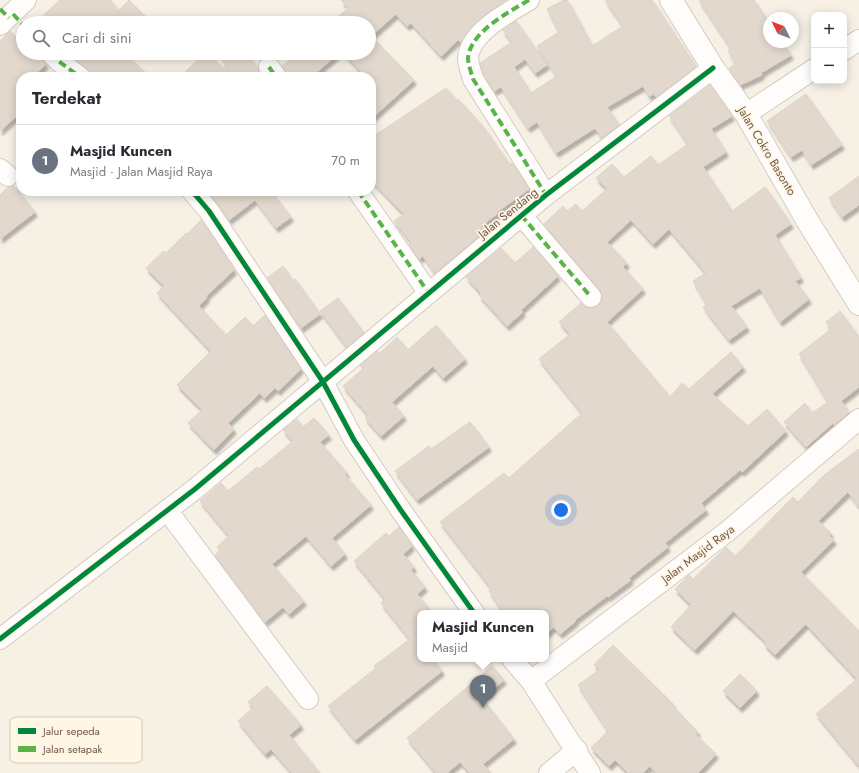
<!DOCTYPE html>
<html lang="id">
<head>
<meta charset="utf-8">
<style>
	:root { --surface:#fff; --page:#f7f7f7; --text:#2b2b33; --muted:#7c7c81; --line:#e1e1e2; --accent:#a08d7e }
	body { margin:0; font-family:Jost,sans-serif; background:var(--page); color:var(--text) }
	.controls { position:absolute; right:12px; top:12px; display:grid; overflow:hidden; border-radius:8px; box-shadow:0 2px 10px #0003 }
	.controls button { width:36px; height:36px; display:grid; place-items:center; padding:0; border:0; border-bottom:1px solid var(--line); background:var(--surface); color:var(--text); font:20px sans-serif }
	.compass { position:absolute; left:763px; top:12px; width:36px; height:36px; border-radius:50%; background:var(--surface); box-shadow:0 2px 10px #0003; rotate:312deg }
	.you { position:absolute; left:561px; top:510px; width:14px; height:14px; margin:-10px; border:3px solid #fff; border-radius:50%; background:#1a73e8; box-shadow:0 0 0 6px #1a73e833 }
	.badge { display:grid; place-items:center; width:26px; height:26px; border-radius:50%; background:var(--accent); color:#fff; font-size:13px; font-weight:700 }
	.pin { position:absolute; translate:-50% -33px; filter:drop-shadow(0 1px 2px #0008) }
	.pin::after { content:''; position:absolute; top:21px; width:14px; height:12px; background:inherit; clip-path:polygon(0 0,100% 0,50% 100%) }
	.popup { position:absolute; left:417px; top:610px; width:132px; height:52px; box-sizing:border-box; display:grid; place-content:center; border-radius:8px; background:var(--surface); filter:drop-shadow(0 1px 3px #0005); font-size:13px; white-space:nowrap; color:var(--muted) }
	.popup b { font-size:15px; color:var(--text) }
	.popup::after { content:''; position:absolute; left:50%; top:100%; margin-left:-8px; border:8px solid transparent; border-top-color:var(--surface) }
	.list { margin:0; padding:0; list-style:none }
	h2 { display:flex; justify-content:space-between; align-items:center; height:52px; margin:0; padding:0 16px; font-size:17px }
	h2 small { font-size:13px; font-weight:400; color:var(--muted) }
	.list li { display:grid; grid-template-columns:26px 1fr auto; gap:12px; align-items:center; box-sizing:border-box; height:72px; padding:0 16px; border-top:1px solid var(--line) }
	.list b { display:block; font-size:15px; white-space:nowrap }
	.list p { margin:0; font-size:13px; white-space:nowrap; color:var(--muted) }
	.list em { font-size:13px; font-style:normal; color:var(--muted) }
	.icon { flex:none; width:22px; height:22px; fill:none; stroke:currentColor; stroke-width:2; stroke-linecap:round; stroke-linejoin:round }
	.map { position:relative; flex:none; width:859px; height:773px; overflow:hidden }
	.search { position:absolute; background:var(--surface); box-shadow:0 2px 10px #0003; left:16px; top:16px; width:360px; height:44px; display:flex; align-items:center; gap:10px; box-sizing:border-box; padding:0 14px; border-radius:22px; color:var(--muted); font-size:15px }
	.panel { position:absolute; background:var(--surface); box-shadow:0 2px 10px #0003; left:16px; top:72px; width:360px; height:124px; border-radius:16px }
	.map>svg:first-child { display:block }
</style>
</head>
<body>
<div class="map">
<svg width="859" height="773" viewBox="0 0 859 773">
	<defs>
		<filter id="shadow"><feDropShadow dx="2.5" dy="4.5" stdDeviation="1" flood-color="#0004"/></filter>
	</defs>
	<rect width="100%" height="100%" fill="#f6f0e5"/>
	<path fill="#e2d8cd" stroke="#dfd3c8" filter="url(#shadow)" d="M60 0H110L119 10 129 0 147 18 142 23H35Z
		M341 0H506L484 15 467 32 461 42 458 40 441 56 411 23 407 26 396 14 371 36 414 80 371 119V77H366L344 53H369V23H331L348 8Z
		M564 0H567L592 46 623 26 605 0H652L696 67 656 97 654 94 649 96 643 86 607 107 619 125 602 138 595 128 556 153 537 122 528 128 501 87 494 91 484 74 480 63 512 42 503 30 516 21 547 65 535 73 525 59 514 67 531 93 557 76 537 46 559 32 547 9Z
		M699 0H754L769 23V42H782L791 55 761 73 762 75 740 85 729 68 735 64 728 50 731 48Z
		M10 31 18 39 23 34V53H40V56L46 64 33 77H21V112L0 131V41Z
		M67 53H125L150 77H91L90 72 87 68Z
		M204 53H208L232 77H180Z
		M233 53H246L258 68 262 77H234L222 61Z
		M297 53H339L311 77H287L282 66Z
		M710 85 732 116 711 129 726 152 703 167 732 211 765 187 791 224 775 235 801 278 795 281 809 299 780 322 760 288 731 306 747 327 729 340 703 307 707 304 693 281 706 273 669 229 653 244 631 220 607 242 627 263 623 267 643 289 607 322 670 397 682 383 689 389 731 352 743 367 712 394 748 426 767 409 786 431 742 472 740 470 701 503 706 510 665 543 668 547 629 578 631 580 608 597 607 596 575 620 576 621 560 634 554 627 546 634V613H504L489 591 492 589 440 522 504 473 509 478 582 413 539 359 570 334 559 322 581 303 588 308H593L598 306 602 300V295L600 290 544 224 563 206 567 211 576 204 582 211 607 189 596 178 612 164 624 177 651 156 658 165 688 144 669 116Z
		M446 88 457 100 458 99 482 125 510 165 512 163 529 189 497 212 498 213 481 226 485 231 435 273 423 256 419 259 409 244 411 242 394 221 404 214 371 180V138Z
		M806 94 842 145 811 165 802 150 791 157 767 121Z
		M859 176V205L842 217 829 198Z
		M14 186 35 212 0 239V195L8 187Z
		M207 191H271L291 217 276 228 255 200 229 220 219 205Z
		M201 220 234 270 206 296 207 298 199 306 226 335 245 317 253 326 265 315 301 369 278 391 275 388 264 398 260 393 228 423 234 429 214 450 188 423 202 410 177 385 211 351 157 293 164 286 146 268 164 251 166 253 186 233 187 234Z
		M533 247 558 276 521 310 523 312 507 326 479 295 481 293 466 277 501 248 515 263Z
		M283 266 293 281 295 279 320 314 301 328 267 278Z
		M338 298 364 333 347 347 320 311Z
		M840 311 859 337V387L841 401 849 412 834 425 833 423 806 447 784 422 805 403 812 413 828 402 799 354 831 329 826 322Z
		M436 325 465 359 443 378 433 366 392 402 404 416 381 436 365 418 368 415 343 386 363 369 360 365 377 351 379 354 397 337 408 350Z
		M314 418 329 435 320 442 347 473 345 475 371 505 332 538 345 554 331 566 306 536 272 564 304 601 289 614 283 607 265 622 215 555 220 551 217 547 229 536 200 501 221 483 228 491 257 467 259 469 293 441 283 430 297 419 303 427Z
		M470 422 489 447 417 500 395 471 429 446 431 449Z
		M859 449V507L848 492 818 521 831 533 829 535 834 540 801 572 859 631V766L816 714 857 679 806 624 775 655 764 644 766 642 733 611 695 650 671 627 691 605 675 589 689 575 693 579 726 547 735 556 793 497 798 502 824 475Z
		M399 527 412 546 403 554 414 567 411 570 425 587 417 594 433 613H420V659H433L442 671 355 740 328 706 376 668 374 666 410 639 381 603 385 599 354 561 386 533 389 536Z
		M613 645 673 704 672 705 681 714H680L698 732 695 734 716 754 698 773H656L650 766 643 773H628L615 760 609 766 591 748 608 731 578 685 599 670 594 665Z
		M492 666 504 680 482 698 514 739 483 764 491 773H470L460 762 447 773H436L407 738Z
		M740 674 757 691 740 708 723 691Z
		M267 686 301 725 289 735 320 773H292L271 749 265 754 238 721 253 708 248 702Z"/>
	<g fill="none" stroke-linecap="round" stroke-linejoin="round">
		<defs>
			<path id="street" d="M529 0C509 12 470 32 468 58 468 64 471 72 473 79L546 195
				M0 25 26 0
				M844 50 859 40
				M51 53 61 63 80 77
				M269 67 276 77
				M746 114 814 69
				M0 169 8 176
				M192 191 209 211 323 382 354 440 400 509 474 613
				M358 191 428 292
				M521 215 591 297
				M167 510 308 699
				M0 639 195 489 546 195 713 68
				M512 659 531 681 590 773
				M531 681 728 531 859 419
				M549 773 577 750"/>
			<path id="secondary" d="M671 0 713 68 746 114 807 220 859 304"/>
		</defs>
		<use href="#street" stroke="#d4cbc1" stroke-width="22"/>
		<use href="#secondary" stroke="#d6ccc2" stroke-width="24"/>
		<use href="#street" stroke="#fefdfb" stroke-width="20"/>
		<use href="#secondary" stroke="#fefdfb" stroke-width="22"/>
		<path stroke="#59b447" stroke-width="4" stroke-dasharray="8 4" stroke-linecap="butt" d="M529 0C509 12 470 32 468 58 468 64 471 72 473 79L546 195
			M0 9 9 18
			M13 14 23 25
			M51 53 61 63 80 77
			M269 67 276 77
			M358 191 428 292
			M521 215 591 297"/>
		<defs>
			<path id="cycleway" d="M192 191 209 211 323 382 354 440 400 509 474 613
				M0 639 195 489 546 195 713 68"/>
		</defs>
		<use href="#cycleway" stroke="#fff6e5" stroke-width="8"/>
		<use href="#cycleway" stroke="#00873e" stroke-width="5"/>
	</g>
	<g text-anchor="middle" stroke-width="3.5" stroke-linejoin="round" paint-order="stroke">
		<g font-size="12" fill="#725847" stroke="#fff6e5">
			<text transform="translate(767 151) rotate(59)" y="4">Jalan Cokro Basonto</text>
			<text transform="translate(508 213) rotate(-39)" y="4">Jalan Sendang</text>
			<text transform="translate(698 554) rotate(-37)" y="4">Jalan Masjid Raya</text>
		</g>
	</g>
	<rect x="10" y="717" width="132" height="46" rx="6" fill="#fff6e5" stroke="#d5c7b6" stroke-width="1"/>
	<rect x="18" y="728" width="18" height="6" fill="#00873e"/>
	<rect x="18" y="746" width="18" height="6" fill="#59b447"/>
	<g font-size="11" fill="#725847">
		<text x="43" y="735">Jalur sepeda</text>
		<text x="43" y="753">Jalan setapak</text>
	</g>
</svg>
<div class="controls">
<button>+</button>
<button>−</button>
</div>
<svg class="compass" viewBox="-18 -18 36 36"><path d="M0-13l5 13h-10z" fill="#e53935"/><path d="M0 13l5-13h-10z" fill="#7c7c81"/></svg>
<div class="you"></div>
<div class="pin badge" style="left:483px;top:708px;background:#6b7280">1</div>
<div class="popup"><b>Masjid Kuncen</b>Masjid</div>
<div class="search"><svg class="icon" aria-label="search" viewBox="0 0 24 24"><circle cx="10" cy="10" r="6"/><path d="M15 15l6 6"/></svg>Cari di sini</div>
<section class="panel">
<h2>Terdekat<small></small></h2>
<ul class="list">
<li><span class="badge" style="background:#6b7280">1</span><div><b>Masjid Kuncen</b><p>Masjid · Jalan Masjid Raya</p></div><em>70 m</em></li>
</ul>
</section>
</div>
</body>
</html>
